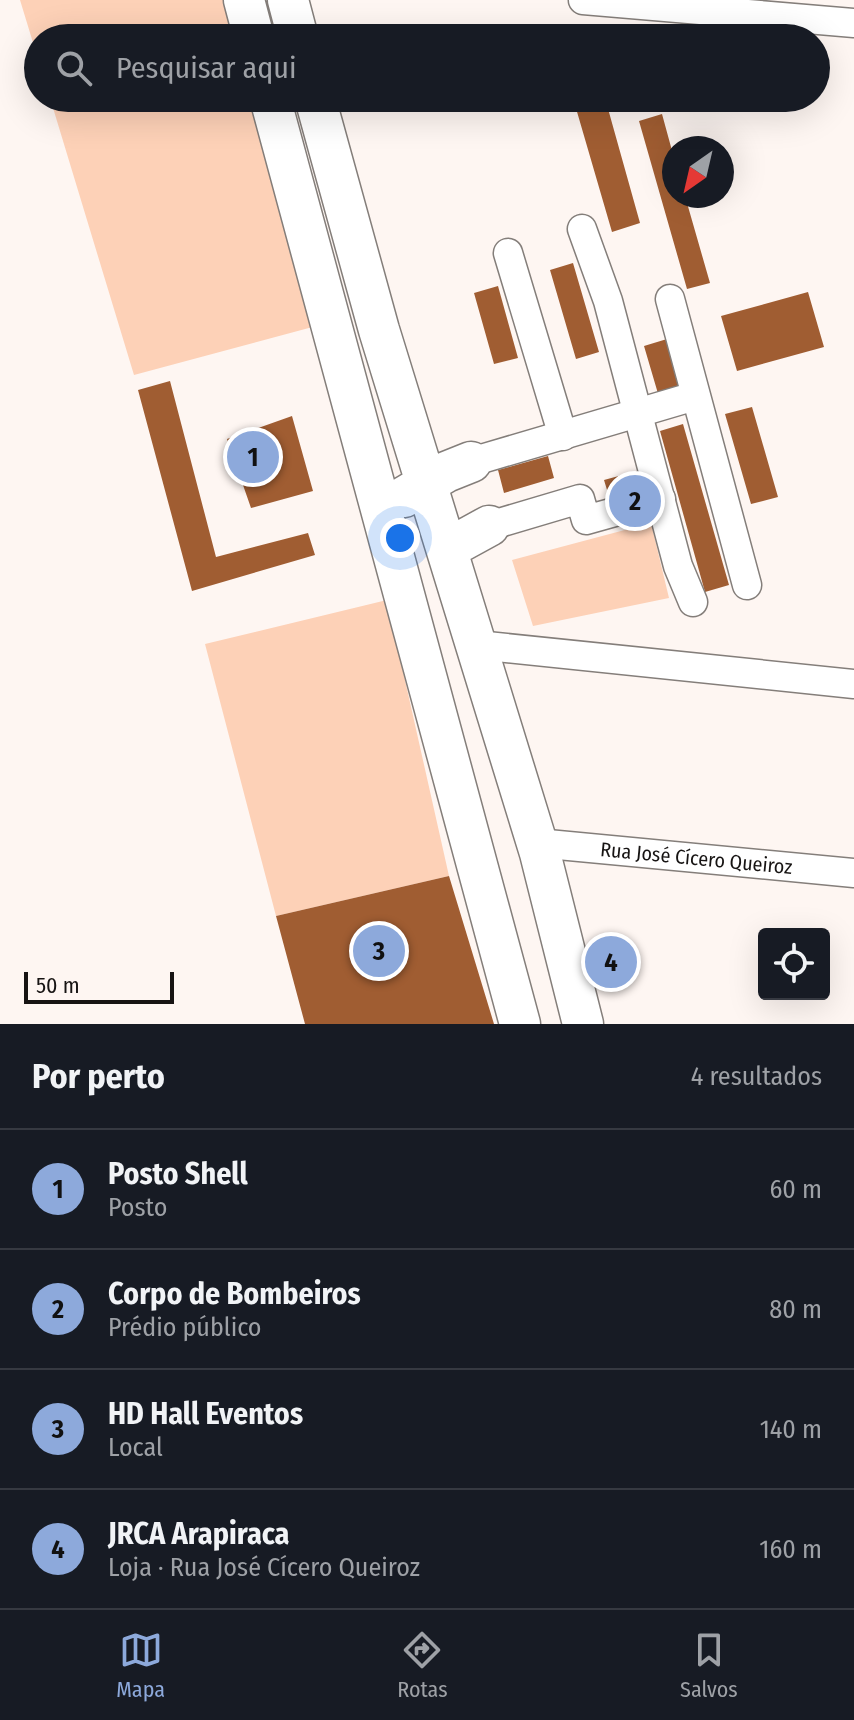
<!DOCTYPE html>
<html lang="pt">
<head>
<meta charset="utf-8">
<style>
	:root { --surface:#171b24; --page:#242831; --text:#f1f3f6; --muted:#9ea1a6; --line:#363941; --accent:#8da9db }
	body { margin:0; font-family:"Fira Sans Condensed",sans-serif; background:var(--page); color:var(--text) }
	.controls { position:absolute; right:24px; bottom:24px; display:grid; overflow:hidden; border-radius:8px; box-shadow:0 8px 32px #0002 }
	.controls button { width:72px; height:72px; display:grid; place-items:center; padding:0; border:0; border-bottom:2px solid var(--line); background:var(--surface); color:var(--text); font:40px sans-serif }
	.compass { position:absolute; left:662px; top:136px; width:72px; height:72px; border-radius:50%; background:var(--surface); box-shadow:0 8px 32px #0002; rotate:214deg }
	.scale { position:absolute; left:24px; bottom:20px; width:150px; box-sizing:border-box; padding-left:8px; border:4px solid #171413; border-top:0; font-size:22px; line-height:28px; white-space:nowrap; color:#171413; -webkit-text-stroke:6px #fef6f2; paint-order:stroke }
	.you { position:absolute; left:400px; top:538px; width:28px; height:28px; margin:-20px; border:6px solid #fff; border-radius:50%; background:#1a73e8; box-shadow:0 0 0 12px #1a73e833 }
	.badge { display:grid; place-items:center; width:52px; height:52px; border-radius:50%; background:var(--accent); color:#111; font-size:26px; font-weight:700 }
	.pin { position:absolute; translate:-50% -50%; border:4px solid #fff; box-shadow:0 2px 8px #0006 }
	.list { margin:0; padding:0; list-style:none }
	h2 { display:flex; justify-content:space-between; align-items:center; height:104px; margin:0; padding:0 32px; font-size:34px }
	h2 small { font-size:26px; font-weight:400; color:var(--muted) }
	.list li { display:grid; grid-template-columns:52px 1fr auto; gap:24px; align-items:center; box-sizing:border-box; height:120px; padding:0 32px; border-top:2px solid var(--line) }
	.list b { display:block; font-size:30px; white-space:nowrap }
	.list p { margin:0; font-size:26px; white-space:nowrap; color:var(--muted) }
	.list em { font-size:26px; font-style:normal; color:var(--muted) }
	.icon { flex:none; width:44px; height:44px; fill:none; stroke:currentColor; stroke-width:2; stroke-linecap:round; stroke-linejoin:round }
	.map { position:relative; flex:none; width:854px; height:1024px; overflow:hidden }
	.search { position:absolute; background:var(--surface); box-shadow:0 8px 32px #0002; left:24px; right:24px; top:24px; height:88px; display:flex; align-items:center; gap:20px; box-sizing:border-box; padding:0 28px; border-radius:44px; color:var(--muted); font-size:30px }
	.sheet { height:584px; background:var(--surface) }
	nav { display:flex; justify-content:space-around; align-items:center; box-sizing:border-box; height:112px; border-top:2px solid var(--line); background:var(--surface); font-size:22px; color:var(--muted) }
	nav a { display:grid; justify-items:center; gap:4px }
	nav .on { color:var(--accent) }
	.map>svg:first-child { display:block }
</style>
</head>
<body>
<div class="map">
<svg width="854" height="1024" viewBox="0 0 854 1024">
	<rect width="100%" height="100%" fill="#fef6f2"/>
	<path fill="#fdd1b7" d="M20 0H227L238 38H38V59Z
		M50 98H255L320 325 134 375Z
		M651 523 669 598 533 626 512 560Z
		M387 600 449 876 276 916 205 644Z"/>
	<path fill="#a05d32" d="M573 98H605L640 223 612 232Z
		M662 114 674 158V196H685L710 283 687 289 639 121Z
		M573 263 599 352 576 359 550 270Z
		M498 286 518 358 494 364 474 293Z
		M808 292 824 347 737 371 721 316Z
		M667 339 682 390 659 397 644 346Z
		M170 381 216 557 308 533 315 555 192 591 138 390Z
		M752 407 778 497 751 504 725 414Z
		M292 416 313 491 251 508 227 439Z
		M683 424 729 585 705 592 660 431Z
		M548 456 554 478 504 493 498 470Z
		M637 471 643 494 611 503 604 480Z
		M449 876 494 1024H305L276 916Z"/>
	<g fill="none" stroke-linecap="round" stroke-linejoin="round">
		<defs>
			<g id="minor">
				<path d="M583 0 854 23"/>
				<path d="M582 229 608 301 678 566 693 602"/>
				<path d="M508 253 563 436"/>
				<path d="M670 299 747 585"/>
				<path d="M471 462 695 396"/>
				<path d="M489 526 580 499 586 520 661 499"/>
				<path d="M477 645 854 684"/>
				<path id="s1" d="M537 843 854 873"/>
			</g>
			<path id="highway" d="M244 0 254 38
				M288 0 298 38
				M270 98 520 1024
				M315 98 379 330 540 853 583 1024
				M404 497 446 472 471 462
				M447 549 489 526"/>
		</defs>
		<use href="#minor" stroke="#847e7a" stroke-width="31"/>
		<use href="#highway" stroke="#847e7a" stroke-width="43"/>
		<use href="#minor" stroke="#fff" stroke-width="28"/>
		<use href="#highway" stroke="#fff" stroke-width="40"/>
	</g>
	<g text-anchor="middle" stroke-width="6" stroke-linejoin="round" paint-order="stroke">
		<g font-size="20" fill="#171413" stroke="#fef6f2">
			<text dy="7" stroke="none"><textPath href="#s1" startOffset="160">Rua José Cícero Queiroz</textPath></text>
		</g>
	</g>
</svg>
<div class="controls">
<button><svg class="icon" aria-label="locate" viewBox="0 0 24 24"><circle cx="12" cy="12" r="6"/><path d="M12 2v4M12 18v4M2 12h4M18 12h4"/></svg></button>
</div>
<svg class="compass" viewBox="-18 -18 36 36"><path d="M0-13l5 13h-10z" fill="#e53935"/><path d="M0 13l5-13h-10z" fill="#9ea1a6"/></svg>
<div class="scale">50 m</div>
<div class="you"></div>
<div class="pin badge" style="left:253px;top:457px">1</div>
<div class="pin badge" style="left:635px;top:501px">2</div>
<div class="pin badge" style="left:379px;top:951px">3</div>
<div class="pin badge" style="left:611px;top:962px">4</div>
<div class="search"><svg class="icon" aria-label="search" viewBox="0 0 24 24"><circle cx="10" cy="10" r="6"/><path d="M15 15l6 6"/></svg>Pesquisar aqui</div>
</div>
<section class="sheet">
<h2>Por perto<small>4 resultados</small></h2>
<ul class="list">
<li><span class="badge">1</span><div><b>Posto Shell</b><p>Posto</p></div><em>60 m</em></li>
<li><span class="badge">2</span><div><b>Corpo de Bombeiros</b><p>Prédio público</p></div><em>80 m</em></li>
<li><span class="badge">3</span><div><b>HD Hall Eventos</b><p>Local</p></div><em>140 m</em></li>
<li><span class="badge">4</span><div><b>JRCA Arapiraca</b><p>Loja · Rua José Cícero Queiroz</p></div><em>160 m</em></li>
</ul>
</section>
<nav>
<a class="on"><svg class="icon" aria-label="map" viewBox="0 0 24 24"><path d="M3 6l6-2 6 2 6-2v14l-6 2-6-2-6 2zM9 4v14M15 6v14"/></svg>Mapa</a>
<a><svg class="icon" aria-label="directions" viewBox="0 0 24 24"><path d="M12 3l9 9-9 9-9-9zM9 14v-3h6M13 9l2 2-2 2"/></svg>Rotas</a>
<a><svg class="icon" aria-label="saved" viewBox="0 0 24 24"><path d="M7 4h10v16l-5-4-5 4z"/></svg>Salvos</a>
</nav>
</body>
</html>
